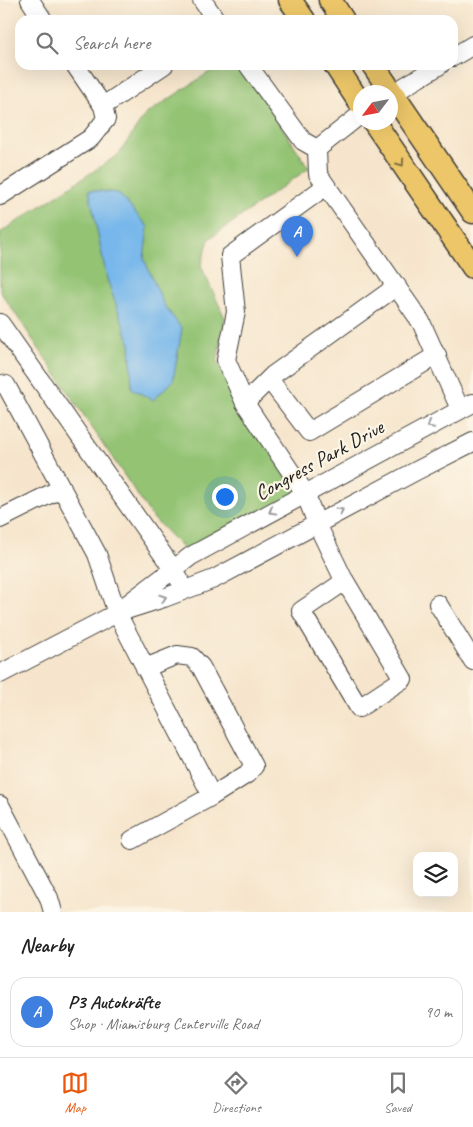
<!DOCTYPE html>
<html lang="en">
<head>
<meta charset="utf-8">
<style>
	:root { --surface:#fff; --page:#f2f2f2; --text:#222; --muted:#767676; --line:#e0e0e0; --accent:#ea580c }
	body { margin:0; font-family:Caveat,sans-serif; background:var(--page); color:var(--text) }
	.controls { position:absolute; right:15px; bottom:15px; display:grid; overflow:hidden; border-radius:10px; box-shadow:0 5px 20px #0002 }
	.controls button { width:45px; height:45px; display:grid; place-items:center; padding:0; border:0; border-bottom:1px solid var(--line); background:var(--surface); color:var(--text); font:25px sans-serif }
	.compass { position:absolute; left:353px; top:85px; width:45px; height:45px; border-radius:50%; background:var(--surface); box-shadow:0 5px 20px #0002; rotate:238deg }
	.you { position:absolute; left:224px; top:496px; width:18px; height:18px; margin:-12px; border:4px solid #fff; border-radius:50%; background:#1a73e8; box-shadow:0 0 0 8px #1a73e833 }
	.badge { display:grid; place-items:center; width:32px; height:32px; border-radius:50%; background:var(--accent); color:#fff; font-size:16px; font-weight:700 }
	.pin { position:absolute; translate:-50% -41px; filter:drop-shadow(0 1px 2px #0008) }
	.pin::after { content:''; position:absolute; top:26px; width:18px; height:15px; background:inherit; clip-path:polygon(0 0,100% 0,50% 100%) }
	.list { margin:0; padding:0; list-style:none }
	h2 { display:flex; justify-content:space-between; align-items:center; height:65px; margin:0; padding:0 20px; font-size:21px }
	h2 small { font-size:16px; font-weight:400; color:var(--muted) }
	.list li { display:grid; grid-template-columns:32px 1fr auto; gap:15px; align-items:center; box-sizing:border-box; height:70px; margin:0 10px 10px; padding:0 10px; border:1px solid var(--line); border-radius:15px }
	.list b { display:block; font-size:19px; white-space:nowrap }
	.list p { margin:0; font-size:16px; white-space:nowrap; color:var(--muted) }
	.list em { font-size:16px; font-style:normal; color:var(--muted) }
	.icon { flex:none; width:28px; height:28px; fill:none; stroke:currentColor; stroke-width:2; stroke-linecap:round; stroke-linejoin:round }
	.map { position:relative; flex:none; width:473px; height:912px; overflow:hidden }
	.search { position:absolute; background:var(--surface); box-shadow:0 5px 20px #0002; left:15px; right:15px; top:15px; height:55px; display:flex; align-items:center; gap:12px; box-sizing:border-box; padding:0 18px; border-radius:15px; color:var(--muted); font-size:19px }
	.sheet { height:145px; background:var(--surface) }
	nav { display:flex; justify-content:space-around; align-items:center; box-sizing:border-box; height:70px; border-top:1px solid var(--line); background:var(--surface); font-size:14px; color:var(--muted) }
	nav a { display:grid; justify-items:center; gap:2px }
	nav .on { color:var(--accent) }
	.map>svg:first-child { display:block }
</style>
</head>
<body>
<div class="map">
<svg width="473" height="912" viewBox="0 0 473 912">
	<rect width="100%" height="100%" fill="#fcf5e5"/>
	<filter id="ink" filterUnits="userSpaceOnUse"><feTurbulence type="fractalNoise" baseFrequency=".02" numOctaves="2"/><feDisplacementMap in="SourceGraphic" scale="10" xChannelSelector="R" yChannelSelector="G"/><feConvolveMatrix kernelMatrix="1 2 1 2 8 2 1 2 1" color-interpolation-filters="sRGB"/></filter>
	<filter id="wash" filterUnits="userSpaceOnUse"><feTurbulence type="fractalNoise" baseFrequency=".0096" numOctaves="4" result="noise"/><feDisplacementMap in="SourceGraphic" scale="20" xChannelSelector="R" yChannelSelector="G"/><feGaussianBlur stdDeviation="1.12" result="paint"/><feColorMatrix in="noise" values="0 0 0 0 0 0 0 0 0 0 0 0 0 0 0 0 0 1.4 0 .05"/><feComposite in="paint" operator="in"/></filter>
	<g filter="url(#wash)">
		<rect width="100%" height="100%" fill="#f6e5cc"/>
		<path fill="#93c373" stroke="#587048" d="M220 65H241L309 168 209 239 201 266 225 318 217 362 305 493 191 556 153 518 0 291V233L118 155 145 115Z"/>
		<path fill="#77b7eb" stroke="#4a6a84" d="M89 190 118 193 148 227 144 259 164 305 182 329 173 381 153 400 132 389 130 344 107 279Z"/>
	</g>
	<g filter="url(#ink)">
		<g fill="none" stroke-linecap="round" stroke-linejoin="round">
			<defs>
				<path id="minor" d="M30 0 43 20
					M202 0 216 20
					M453 57 473 45
					M248 65 303 141 317 149
					M392 94 440 65
					M103 106 164 65
					M360 115 317 149 318 174 421 322 460 409
					M326 186 230 256 236 312 226 360 245 403 305 493 317 524 343 578 345 581 403 679 359 708 301 611 345 581
					M0 196 91 138 106 119 103 106 75 65
					M0 323 173 569 179 579
					M269 379 309 432 437 355
					M0 384 6 385 97 554 117 613 212 796 132 840
					M245 403 273 375 397 286
					M0 519 62 488
					M438 604 473 661
					M125 606 191 556 473 403
					M145 668 177 655 192 657 201 667 254 766 247 774 212 796
					M0 674 117 613 164 598 214 579 416 471 473 442
					M0 805 49 898 53 912"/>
				<path id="major" d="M290 0 304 20
					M330 0 343 20
					M335 65 360 103
					M373 65 473 212
					M374 122 473 267"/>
			</defs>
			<use href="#minor" stroke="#3d3a36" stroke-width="20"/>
			<use href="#major" stroke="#3d3a36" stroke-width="25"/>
			<use href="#minor" stroke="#fff" stroke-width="18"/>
			<use href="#major" stroke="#ecc669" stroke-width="22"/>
		</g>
		<defs><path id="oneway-chevron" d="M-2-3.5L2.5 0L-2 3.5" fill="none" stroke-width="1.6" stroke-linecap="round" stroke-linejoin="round" transform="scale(1.25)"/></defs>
		<use stroke="#847142" href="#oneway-chevron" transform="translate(401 163) rotate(55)"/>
		<g stroke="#999">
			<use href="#oneway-chevron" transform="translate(430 425) rotate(152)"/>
			<use href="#oneway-chevron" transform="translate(272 511) rotate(151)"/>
			<use href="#oneway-chevron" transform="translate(340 511) rotate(-28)"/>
			<use href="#oneway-chevron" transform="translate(163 598) rotate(-19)"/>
		</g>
	</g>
	<g text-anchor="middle" stroke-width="4.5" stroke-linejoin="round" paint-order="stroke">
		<g font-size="21" fill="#1c1c1c" stroke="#fcf5e5">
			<text transform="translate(319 460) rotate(-29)" y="7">Congress Park Drive</text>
		</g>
	</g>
</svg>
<div class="controls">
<button><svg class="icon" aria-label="layers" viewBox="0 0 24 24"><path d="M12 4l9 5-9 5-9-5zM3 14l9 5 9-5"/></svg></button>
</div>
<svg class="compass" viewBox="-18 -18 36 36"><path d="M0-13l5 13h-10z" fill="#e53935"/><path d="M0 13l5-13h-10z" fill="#767676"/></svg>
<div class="you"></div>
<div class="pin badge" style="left:297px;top:257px;background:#3f7fe0">A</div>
<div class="search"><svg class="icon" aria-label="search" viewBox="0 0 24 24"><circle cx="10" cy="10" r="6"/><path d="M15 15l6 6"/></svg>Search here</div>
</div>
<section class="sheet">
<h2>Nearby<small></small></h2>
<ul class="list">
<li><span class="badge" style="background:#3f7fe0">A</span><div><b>P3 Autokräfte</b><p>Shop · Miamisburg Centerville Road</p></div><em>90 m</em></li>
</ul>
</section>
<nav>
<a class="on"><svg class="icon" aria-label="map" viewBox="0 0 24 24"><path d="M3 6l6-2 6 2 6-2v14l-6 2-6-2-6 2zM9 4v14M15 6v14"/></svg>Map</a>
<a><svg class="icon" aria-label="directions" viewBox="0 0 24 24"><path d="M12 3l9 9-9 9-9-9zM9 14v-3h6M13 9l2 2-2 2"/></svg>Directions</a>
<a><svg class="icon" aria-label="saved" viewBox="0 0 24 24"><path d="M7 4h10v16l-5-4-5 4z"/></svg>Saved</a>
</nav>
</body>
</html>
